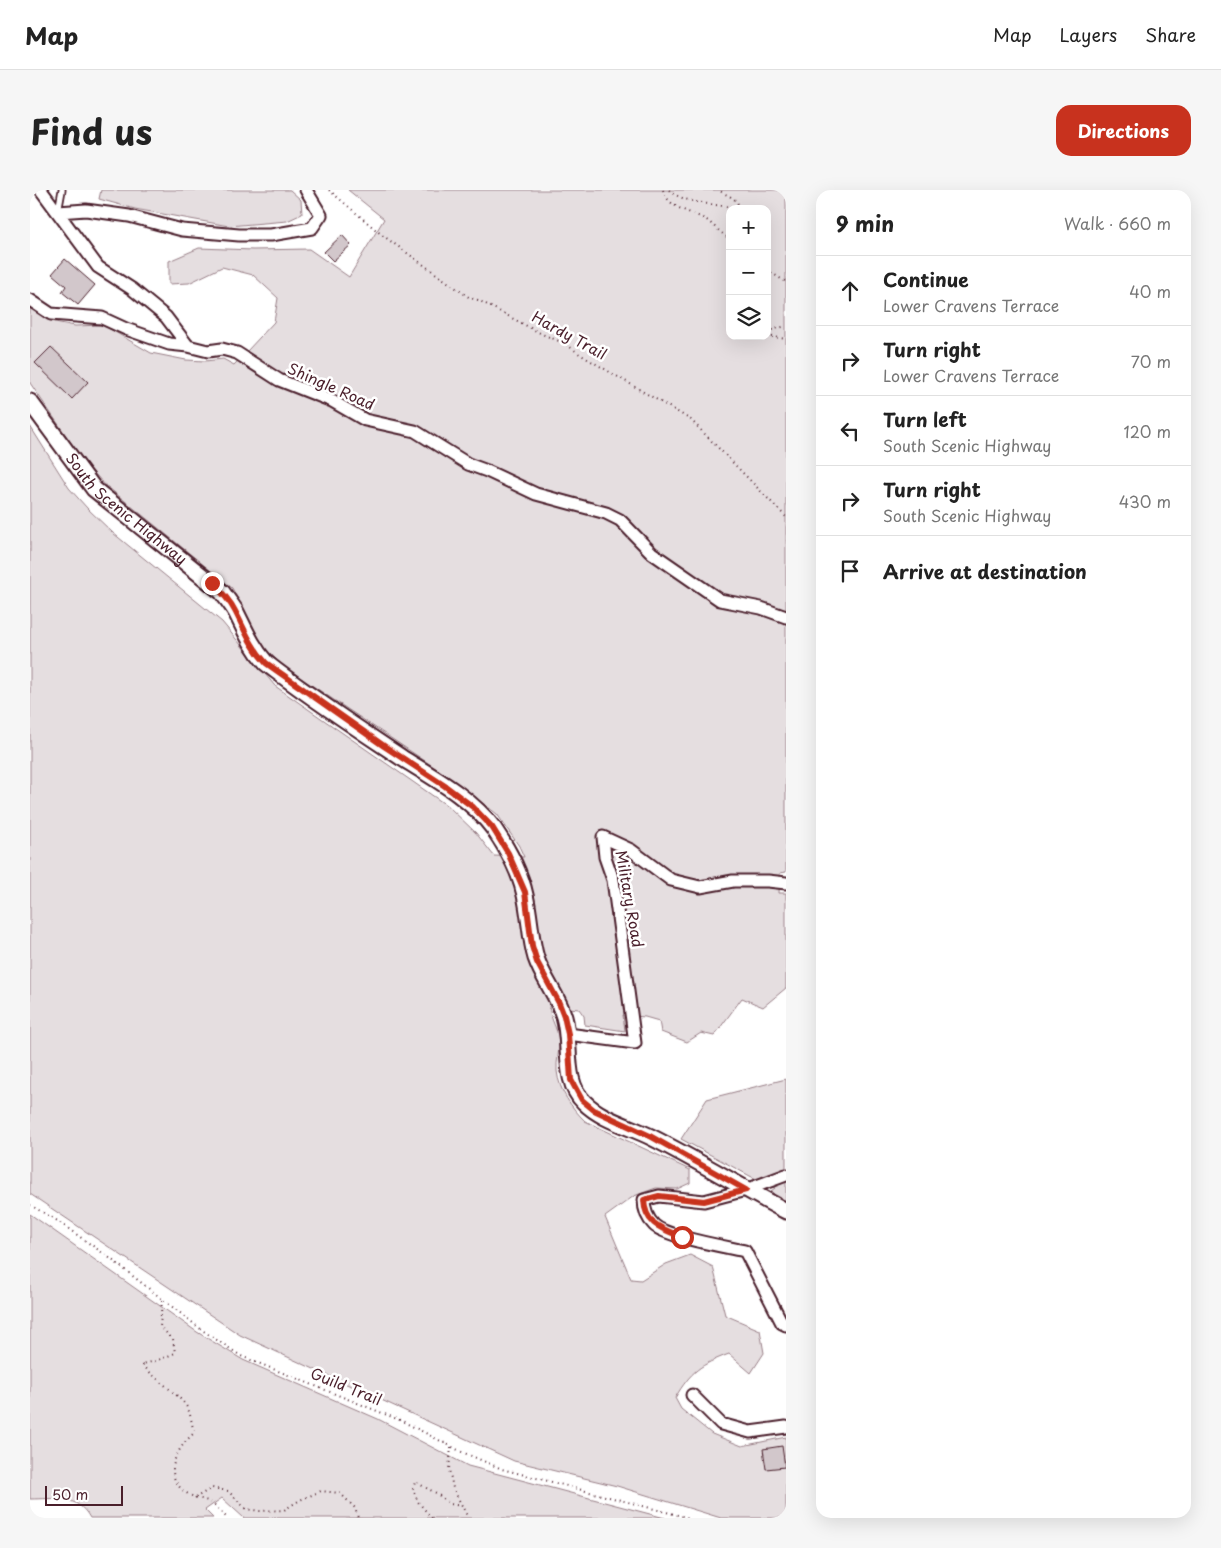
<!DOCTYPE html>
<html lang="en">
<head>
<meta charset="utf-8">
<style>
	:root { --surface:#fff; --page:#f6f6f6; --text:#222; --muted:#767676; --line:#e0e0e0; --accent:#c8321e }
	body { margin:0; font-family:"Playpen Sans",sans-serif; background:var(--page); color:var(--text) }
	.controls { position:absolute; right:15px; top:15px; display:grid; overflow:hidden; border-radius:10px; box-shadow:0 5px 20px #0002 }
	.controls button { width:45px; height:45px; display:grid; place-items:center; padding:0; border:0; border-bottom:1px solid var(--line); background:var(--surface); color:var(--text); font:25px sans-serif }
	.scale { position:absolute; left:15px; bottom:12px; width:78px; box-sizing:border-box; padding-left:5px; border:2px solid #4a1f2b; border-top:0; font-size:14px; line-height:18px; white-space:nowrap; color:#4a1f2b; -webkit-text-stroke:4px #fff; paint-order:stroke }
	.stop { position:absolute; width:15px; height:15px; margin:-11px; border:4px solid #c8321e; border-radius:50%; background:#fff }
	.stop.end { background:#c8321e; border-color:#fff; box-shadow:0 1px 5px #0008 }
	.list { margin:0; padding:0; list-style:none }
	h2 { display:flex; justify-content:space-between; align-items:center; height:65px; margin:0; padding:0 20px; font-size:21px }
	h2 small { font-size:16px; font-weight:400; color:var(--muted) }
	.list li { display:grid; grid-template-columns:32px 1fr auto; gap:15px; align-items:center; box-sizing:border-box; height:70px; padding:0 20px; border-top:1px solid var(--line) }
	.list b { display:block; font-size:19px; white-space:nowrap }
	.list p { margin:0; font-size:16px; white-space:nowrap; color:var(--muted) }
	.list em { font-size:16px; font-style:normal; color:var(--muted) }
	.icon { flex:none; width:28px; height:28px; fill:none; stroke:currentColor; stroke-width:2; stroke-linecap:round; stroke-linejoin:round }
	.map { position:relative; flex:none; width:756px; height:1328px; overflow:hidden; border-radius:15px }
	header { display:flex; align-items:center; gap:30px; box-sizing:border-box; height:70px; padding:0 25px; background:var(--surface); border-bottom:1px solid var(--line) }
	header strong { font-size:24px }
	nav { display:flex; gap:28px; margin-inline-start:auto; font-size:18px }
	.intro { display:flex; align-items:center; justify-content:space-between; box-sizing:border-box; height:120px; padding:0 30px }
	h1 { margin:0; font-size:35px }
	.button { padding:12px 22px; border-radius:15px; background:var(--accent); color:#fff; font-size:18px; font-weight:700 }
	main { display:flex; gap:30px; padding:0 30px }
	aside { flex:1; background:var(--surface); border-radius:15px; box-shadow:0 5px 20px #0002 }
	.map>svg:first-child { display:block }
</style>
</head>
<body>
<header>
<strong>Map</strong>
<nav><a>Map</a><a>Layers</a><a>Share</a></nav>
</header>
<div class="intro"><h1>Find us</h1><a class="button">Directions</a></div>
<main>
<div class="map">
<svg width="756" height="1328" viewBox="0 0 756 1328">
	<rect width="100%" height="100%" fill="#fff"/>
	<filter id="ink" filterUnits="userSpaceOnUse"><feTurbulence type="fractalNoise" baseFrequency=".02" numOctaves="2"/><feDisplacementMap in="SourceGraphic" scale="10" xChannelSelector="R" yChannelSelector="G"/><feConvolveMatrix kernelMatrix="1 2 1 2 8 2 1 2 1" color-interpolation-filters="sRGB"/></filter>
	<g filter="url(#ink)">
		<path fill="#e5dee0" stroke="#987e86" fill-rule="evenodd" d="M71 0H260L271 10 272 24 257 31 199 36 105 19 69 9Z
			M318 0H756V682L750 683 749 703H756V798L733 817 712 808 684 846 671 843 657 852 631 842 629 831 615 827 593 825 595 841 555 835 554 826 549 819 519 816C520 828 527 838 529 850 530 860 526 871 527 881 529 901 542 918 555 931L660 980V993L647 999 626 998 604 1006 575 1027 601 1089 611 1090 636 1074 660 1065 683 1077 695 1125 730 1140 734 1163 721 1183 699 1164C670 1175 661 1181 645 1208L651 1219 682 1244 712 1256 756 1247V1328H691L587 1296 484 1271 210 1145 0 1004V236L39 298 57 318 83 343 192 432 245 496 419 617 446 643 464 666 494 667 489 656 467 624 416 585 253 476 233 456 202 398 74 294 55 273 0 193V118L25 132 45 136 73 135 121 163 156 170 175 171 193 169 204 175 244 132 248 108 223 85 192 77 159 93 139 94V71L169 58 223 60 279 59 319 87 354 29ZM700 19H737V146H700Z
			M756 889V1012L748 1008 741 1001 745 998 720 986 651 949 677 909Z
			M0 1024 167 1142 213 1170 348 1229 438 1276 635 1328H214L192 1308 175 1320 183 1328H60C47 1304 24 1309 0 1309Z"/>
		<path fill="#d2c7cb" stroke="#4a1f2b" d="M312 45 321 55 303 71 294 62Z
			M35 69 65 95 48 115 32 102 36 96 22 84Z
			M21 157 58 192 42 209 5 173Z
			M752 1256 755 1277 736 1279 733 1259Z"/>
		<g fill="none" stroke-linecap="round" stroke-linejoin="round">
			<defs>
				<path id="lane" d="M28 22 32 0"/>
				<path id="street" d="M11 0 68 77 102 99 136 127 158 156 178 161 192 159 207 163 249 190 302 211 335 230 385 241 438 274 457 281 506 304 576 323 590 330 622 363 690 410 731 418 756 427
					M28 22 56 20 99 26 152 40 209 45H241L282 38 291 25 276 0
					M0 110 21 124 72 128 96 139 139 154 158 156
					M573 647 601 660 641 690 670 697 703 691H738L756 693
					M538 844 605 853 583 690 575 667 573 647
					M756 985 716 1000 674 1011 629 1006 614 1010C614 1020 617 1028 624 1035 636 1047 697 1057 715 1061L752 1133 756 1135
					M662 1205 691 1234 720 1242 756 1237"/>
				<g id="secondary">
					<path id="s1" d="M0 212 64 299 192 402C196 408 202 415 206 422 215 440 222 457 236 473 278 506 327 538 372 568 404 588 441 608 464 639 477 658 490 682 495 705 500 726 500 748 506 768 513 789 528 806 534 827 542 854 532 891 554 912 572 930 599 936 621 947 667 970 711 997 756 1021"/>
				</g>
			</defs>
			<use href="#lane" stroke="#4a1f2b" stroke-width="9"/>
			<use href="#street" stroke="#4a1f2b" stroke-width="15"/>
			<use href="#secondary" stroke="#4a1f2b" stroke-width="19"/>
			<path stroke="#4a1f2b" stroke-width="2" stroke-dasharray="1 4" stroke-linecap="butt" d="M299 0 352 45 440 108 448 110 512 144 536 154 551 165 661 230 756 327
				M633 0C639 20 662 21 678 31 685 37 692 44 700 49
				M639 0C653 14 687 14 706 18L708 15C707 8 694 4 688 0
				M737 80 756 92
				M737 141 756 136
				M737 146 756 149
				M0 1015 26 1030 77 1066 172 1140 211 1166 372 1231 432 1262 472 1279 659 1328
				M132 1110 130 1137 143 1149 145 1163 126 1171 112 1174C124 1189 150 1204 158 1219 161 1226 162 1235 164 1243 145 1260 131 1287 158 1304 165 1308 173 1309 180 1312 186 1315 192 1323 197 1328
				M421 1257 419 1279 423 1298 438 1328
				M165 1308 182 1298 198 1301 216 1319 230 1321 254 1320 270 1310 291 1301 310 1303 325 1318 328 1328
				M402 1328 388 1312 383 1299 385 1292 406 1303 420 1314 432 1316"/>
			<use href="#lane" stroke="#fff" stroke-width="5.5"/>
			<use href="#street" stroke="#fff" stroke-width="11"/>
			<use href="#secondary" stroke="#fff" stroke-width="15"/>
		</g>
	</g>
	<g fill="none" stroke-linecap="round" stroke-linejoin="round" filter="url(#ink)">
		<path stroke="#c8321e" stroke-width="6" d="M182 393C191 401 200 411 205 421 215 440 221 457 236 473L354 556 415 596 443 617 462 637 478 663 495 702 502 756 507 772 529 813 534 826 538 844 541 890 552 910 564 920 620 946 716 1000 674 1011 629 1006 614 1010C615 1035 633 1039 652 1047"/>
	</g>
	<g text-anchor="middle" stroke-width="5" stroke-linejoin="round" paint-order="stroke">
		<g font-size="15" fill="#4a1f2b" stroke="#fff">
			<text transform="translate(539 146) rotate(29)" y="5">Hardy Trail</text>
			<text transform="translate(301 197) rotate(24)" y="5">Shingle Road</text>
			<text dy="5" stroke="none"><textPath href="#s1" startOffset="145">South Scenic Highway</textPath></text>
			<text transform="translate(599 709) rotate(80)" y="5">Military Road</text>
			<text transform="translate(316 1197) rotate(22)" y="5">Guild Trail</text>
		</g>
	</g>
</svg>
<div class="controls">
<button>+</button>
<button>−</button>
<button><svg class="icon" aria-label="layers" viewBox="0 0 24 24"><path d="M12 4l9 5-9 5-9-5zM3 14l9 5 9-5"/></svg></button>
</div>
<div class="scale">50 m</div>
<div class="stop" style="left:652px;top:1047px"></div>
<div class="stop end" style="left:182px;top:393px"></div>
</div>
<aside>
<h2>9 min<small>Walk · 660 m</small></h2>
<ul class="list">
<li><svg class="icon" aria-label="ahead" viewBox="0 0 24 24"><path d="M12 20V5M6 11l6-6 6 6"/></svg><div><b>Continue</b><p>Lower Cravens Terrace</p></div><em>40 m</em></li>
<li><svg class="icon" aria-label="right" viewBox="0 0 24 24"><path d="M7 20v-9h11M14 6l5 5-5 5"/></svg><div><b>Turn right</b><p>Lower Cravens Terrace</p></div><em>70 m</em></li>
<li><svg class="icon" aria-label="left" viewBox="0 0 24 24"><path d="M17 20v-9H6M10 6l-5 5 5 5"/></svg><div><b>Turn left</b><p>South Scenic Highway</p></div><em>120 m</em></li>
<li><svg class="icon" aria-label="right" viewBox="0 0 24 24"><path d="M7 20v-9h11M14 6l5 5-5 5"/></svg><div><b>Turn right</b><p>South Scenic Highway</p></div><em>430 m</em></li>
<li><svg class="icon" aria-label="arrive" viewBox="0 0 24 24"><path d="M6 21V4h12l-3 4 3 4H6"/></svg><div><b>Arrive at destination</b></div></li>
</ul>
</aside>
</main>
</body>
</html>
